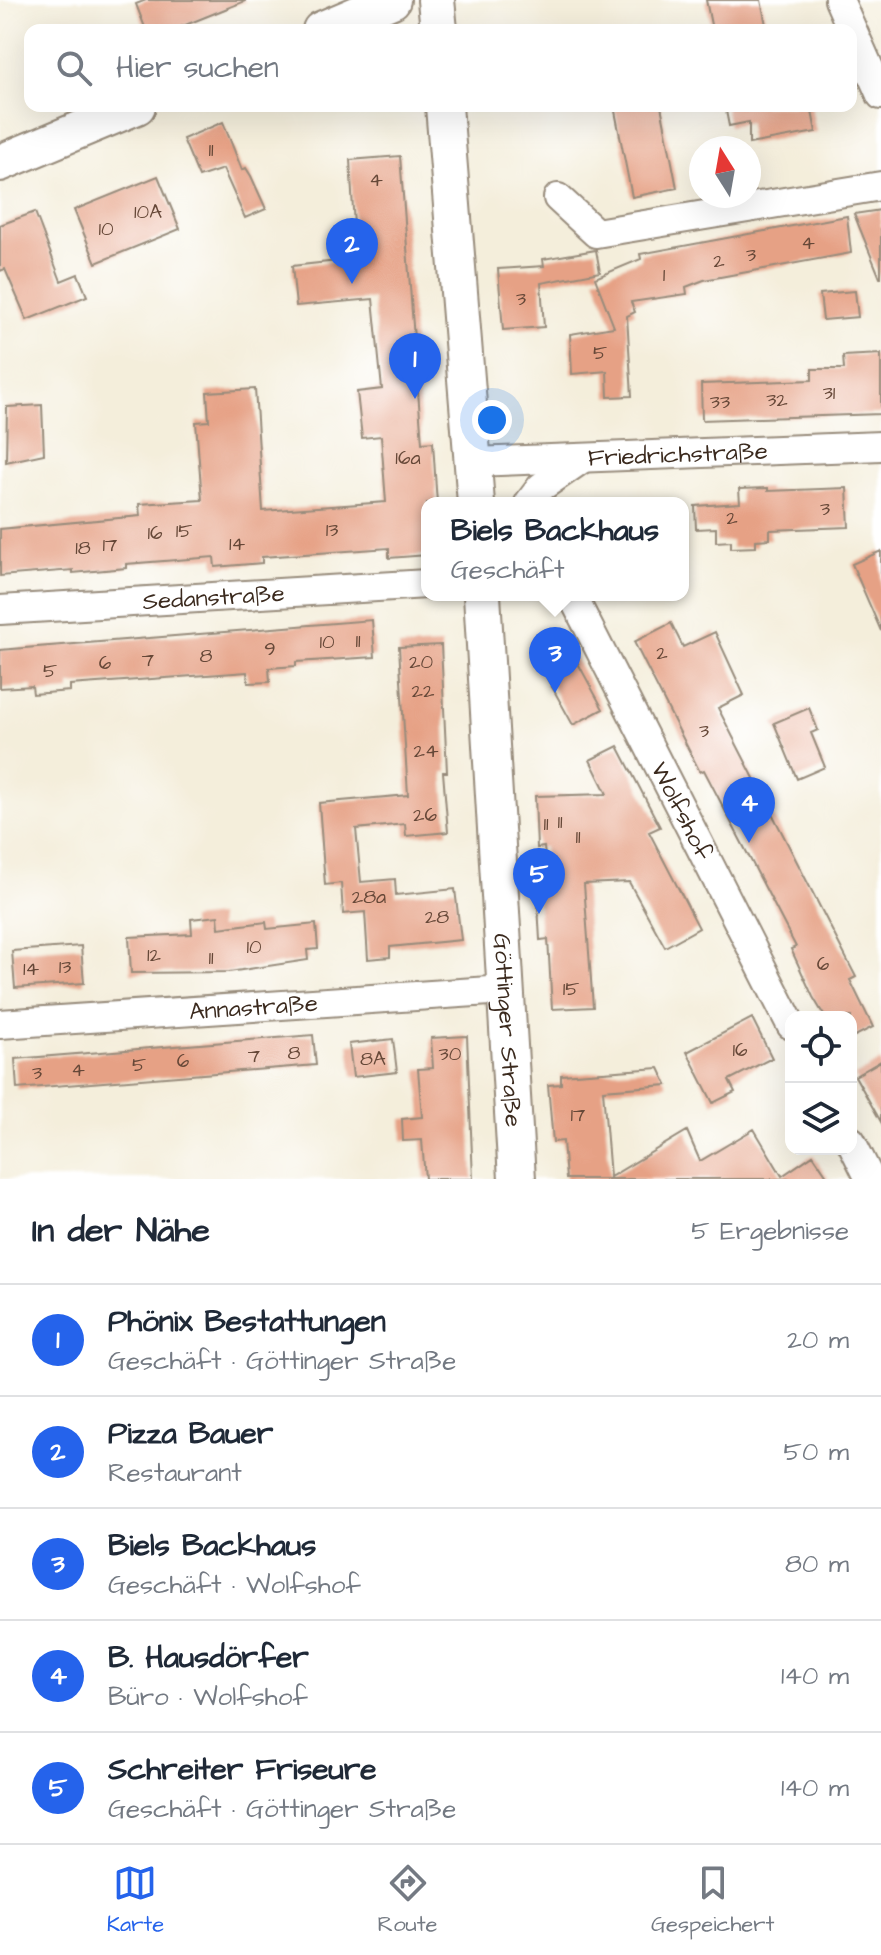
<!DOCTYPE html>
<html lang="de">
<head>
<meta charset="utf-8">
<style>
	:root { --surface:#fff; --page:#f2f2f3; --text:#1f2937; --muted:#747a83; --line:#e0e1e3; --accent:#2563eb }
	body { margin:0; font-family:"Architects Daughter",sans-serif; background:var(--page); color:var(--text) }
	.controls { position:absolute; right:24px; bottom:24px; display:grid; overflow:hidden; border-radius:16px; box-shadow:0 8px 32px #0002 }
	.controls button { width:72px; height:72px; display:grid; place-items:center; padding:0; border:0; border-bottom:2px solid var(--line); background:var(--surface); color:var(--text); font:40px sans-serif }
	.compass { position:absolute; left:689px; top:136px; width:72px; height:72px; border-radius:50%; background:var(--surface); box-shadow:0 8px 32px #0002; rotate:349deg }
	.you { position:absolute; left:492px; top:420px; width:28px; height:28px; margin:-20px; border:6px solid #fff; border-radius:50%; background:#1a73e8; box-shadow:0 0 0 12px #1a73e833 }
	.badge { display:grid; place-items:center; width:52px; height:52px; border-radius:50%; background:var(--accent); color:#fff; font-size:26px; font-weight:700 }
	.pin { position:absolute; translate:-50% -66px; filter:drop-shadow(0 2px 4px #0008) }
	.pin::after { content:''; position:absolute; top:42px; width:28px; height:24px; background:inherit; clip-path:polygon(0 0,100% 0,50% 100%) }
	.popup { position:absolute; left:421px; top:497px; width:268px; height:104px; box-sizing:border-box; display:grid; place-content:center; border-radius:16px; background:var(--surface); filter:drop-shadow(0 2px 6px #0005); font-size:26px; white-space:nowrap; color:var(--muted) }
	.popup b { font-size:30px; color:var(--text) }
	.popup::after { content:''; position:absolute; left:50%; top:100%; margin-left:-16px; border:16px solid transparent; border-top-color:var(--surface) }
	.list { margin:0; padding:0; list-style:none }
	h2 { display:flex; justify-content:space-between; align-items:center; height:104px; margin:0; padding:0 32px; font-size:34px }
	h2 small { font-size:26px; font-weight:400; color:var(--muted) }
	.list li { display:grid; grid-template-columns:52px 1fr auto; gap:24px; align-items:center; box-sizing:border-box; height:112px; padding:0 32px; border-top:2px solid var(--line) }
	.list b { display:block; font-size:30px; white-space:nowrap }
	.list p { margin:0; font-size:26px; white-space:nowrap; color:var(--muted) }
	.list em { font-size:26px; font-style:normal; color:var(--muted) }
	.icon { flex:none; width:44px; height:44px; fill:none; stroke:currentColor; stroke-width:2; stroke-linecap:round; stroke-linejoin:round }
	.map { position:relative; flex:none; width:881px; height:1179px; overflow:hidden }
	.search { position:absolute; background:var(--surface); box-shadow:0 8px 32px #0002; left:24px; right:24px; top:24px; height:88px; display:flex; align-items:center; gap:20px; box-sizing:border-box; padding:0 28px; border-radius:16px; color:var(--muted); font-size:30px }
	.sheet { height:664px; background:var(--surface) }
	nav { display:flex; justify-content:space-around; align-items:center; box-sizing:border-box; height:112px; border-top:2px solid var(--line); background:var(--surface); font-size:22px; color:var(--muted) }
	nav a { display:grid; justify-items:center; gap:4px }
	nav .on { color:var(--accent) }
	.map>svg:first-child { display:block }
</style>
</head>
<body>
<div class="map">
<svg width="881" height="1179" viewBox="0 0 881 1179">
	<rect width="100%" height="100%" fill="#fff"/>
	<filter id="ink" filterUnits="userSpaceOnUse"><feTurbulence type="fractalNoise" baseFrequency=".0125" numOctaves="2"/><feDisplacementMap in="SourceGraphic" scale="16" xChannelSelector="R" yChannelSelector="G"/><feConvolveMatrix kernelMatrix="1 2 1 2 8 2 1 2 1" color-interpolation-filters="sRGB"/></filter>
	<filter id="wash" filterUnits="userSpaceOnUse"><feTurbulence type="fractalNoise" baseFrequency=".006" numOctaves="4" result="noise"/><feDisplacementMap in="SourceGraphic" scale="32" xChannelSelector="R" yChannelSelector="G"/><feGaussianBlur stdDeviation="1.8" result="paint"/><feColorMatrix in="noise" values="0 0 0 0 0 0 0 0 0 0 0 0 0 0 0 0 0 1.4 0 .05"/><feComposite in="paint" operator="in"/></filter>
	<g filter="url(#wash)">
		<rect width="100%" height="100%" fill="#f4eedb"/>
		<g id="blocks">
			<path fill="#e6a185" d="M146 0H245V1L173 30H146L136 4Z
				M706 0H761L767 30H712Z
				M614 106H661L677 188 632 197Z
				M725 106H811L816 132 749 144V122L729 126Z
				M223 122 242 170 246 168 251 176 266 209 245 218 223 169 199 177 183 139Z
				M400 156 422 443 433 442 436 489 437 503H427V555L389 558V548L262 557V563L215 567 214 557 126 564V568L73 573V570L0 576V529L140 516 139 504 202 500 196 422 209 421 207 392 255 389 263 511 386 502 381 436 362 438 357 392 382 389 373 299 296 306 292 266 356 259 350 160Z
				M158 176 180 229 96 263 74 210Z
				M881 210V278H880L854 214Z
				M35 212 61 281 78 274 87 296 27 320 5 269 0 271V225Z
				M847 216 851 253 704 280 686 287 687 294 631 302 635 312 627 316 632 396 608 397 607 371 572 374 570 334 614 327 595 278 641 259 640 254Z
				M596 250 600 272 541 283 544 327 503 330 498 269 544 266 543 259Z
				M855 291 858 317 823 320 820 294Z
				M881 354V414L702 420 701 384 812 380V369H844L843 356Z
				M42 405 44 454 6 462 7 407Z
				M768 488V491L847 488 849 527 770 530V539L756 540V547L731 548V541L716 542V528L696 529 695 506 740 503 739 489Z
				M881 551V631L852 564Z
				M372 620 375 657 296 662V666L269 668 270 682 248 683 247 672 70 685V691L33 694 32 686 0 688V650Z
				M671 623 683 647 715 632 744 695 718 708 856 977 850 980 873 1027 851 1038V1017H825L813 997 791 949 796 947 704 770 700 772 634 642Z
				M567 643 603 709 573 725 537 660Z
				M441 645 447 772H443L448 832 406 836 405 824 356 829 361 882 395 879 396 895 455 889 461 940 390 947V957L368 959 365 912 343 914 341 883 325 885 319 803 408 795 399 647Z
				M809 708 818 730 811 733 825 767 797 779 774 723Z
				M618 746 660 827 649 832 699 928 665 947 629 882 584 884 593 1007 552 1009 548 939 540 940 537 887 548 886 544 847 537 848 535 796 607 794 590 760Z
				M218 916 219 928 266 922 267 929 316 924 318 949 307 950 308 960 229 972 131 973 129 937 192 934 191 919Z
				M81 946 84 983 15 988 12 951Z
				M752 1018 772 1058 729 1080 735 1092 713 1103 687 1052Z
				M313 1035 316 1065 17 1089 15 1059Z
				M467 1036 473 1179H425L422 1140 403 1141 402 1119 422 1117 418 1069 433 1068 431 1038Z
				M393 1039 397 1072 353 1077 349 1044Z
				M881 1061V1122L855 1076Z
				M659 1068 667 1085 603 1090 610 1177 687 1131 700 1161 754 1129 782 1176 813 1155 829 1179H566L563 1141 553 1142 548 1085 561 1084V1075Z"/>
		</g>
	</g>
	<g filter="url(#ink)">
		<use href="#blocks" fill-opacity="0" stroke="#988c7c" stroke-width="2"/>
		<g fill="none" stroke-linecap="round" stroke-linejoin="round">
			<defs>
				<g id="minor">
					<path d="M839 0 881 95"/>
					<path d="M558 198 596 233 881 186"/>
					<path id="s1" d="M474 462 881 446"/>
					<path d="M529 503 541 487 583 458"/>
					<path id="s2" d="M572 595 791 1025"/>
					<path id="s3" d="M0 610 427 584"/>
					<path id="s4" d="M0 1024 505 990"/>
					<path d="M851 1141 870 1179"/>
				</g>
				<g id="major">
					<path d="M436 0 439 30"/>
					<path d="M321 30 392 0"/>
					<path d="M444 106 476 503"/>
					<path d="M0 163 137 106"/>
					<path id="s5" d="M482 595 517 1179"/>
				</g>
			</defs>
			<use href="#minor" stroke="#988c7c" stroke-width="32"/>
			<use href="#major" stroke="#988c7c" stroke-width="40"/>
			<use href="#minor" stroke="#fff" stroke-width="28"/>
			<use href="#major" stroke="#fff" stroke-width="36"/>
		</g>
	</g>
	<g text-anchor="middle" stroke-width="6" stroke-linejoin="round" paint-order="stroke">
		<g font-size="20" fill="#664838">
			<text x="211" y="156">11</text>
			<text x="376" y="186">4</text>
			<text x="148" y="218">10A</text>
			<text x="106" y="235">10</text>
			<text x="808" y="249">4</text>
			<text x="751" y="261">3</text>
			<text x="719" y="267">2</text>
			<text x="664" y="281">1</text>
			<text x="521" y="305">3</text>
			<text x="600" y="359">5</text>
			<text x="829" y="399">31</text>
			<text x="777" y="406">32</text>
			<text x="720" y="408">33</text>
			<text x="408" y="464">16a</text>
			<text x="825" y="515">3</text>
			<text x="732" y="524">2</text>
			<text x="332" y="536">13</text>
			<text x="184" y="537">15</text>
			<text x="155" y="539">16</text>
			<text x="237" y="550">14</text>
			<text x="110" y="551">17</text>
			<text x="83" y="554">18</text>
			<text x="358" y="647">11</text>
			<text x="327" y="648">10</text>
			<text x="270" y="655">9</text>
			<text x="662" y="659">2</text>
			<text x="206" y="662">8</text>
			<text x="148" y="666">7</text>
			<text x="421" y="668">20</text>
			<text x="105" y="669">6</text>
			<text x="50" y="677">5</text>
			<text x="423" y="697">22</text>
			<text x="704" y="737">3</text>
			<text x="426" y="757">24</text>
			<text x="425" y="821">26</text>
			<text x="560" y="828">11</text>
			<text x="546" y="830">11</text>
			<text x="578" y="843">11</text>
			<text x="369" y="903">28a</text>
			<text x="437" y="923">28</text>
			<text x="254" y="953">10</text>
			<text x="154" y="961">12</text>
			<text x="211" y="964">11</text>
			<text x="823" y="970">6</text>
			<text x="65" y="973">13</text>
			<text x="31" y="975">14</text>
			<text x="571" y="995">15</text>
			<text x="740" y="1056">16</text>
			<text x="294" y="1059">8</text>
			<text x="450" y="1060">30</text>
			<text x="254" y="1062">7</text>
			<text x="373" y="1065">8A</text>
			<text x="183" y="1067">6</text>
			<text x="139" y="1071">5</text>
			<text x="78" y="1076">4</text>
			<text x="37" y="1079">3</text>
			<text x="578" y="1121">17</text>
		</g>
		<g font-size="24" fill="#3b2a1e" stroke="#fff">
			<text dy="8" stroke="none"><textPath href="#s1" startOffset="204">Friedrichstraße</textPath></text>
			<text dy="8" stroke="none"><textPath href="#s3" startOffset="214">Sedanstraße</textPath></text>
			<text dy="8" stroke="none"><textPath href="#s2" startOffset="242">Wolfshof</textPath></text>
			<text dy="8" stroke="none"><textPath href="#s4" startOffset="254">Annastraße</textPath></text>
			<text dy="8" stroke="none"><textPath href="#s5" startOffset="436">Göttinger Straße</textPath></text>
		</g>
	</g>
</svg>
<div class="controls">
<button><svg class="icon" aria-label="locate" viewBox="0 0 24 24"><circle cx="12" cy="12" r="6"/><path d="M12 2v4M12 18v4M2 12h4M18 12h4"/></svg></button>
<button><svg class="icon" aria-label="layers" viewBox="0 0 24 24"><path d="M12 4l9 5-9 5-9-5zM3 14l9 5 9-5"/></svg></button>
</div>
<svg class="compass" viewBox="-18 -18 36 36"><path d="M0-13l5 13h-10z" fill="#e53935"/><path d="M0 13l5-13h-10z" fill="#747a83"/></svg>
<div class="you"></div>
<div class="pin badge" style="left:415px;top:399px">1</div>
<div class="pin badge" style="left:352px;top:284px">2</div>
<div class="pin badge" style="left:555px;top:693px">3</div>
<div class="popup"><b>Biels Backhaus</b>Geschäft</div>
<div class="pin badge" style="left:749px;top:843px">4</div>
<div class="pin badge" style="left:539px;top:914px">5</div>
<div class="search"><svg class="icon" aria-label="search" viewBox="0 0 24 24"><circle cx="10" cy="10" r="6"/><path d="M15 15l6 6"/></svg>Hier suchen</div>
</div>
<section class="sheet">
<h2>In der Nähe<small>5 Ergebnisse</small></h2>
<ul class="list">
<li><span class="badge">1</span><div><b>Phönix Bestattungen</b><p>Geschäft · Göttinger Straße</p></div><em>20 m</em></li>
<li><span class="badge">2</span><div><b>Pizza Bauer</b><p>Restaurant</p></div><em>50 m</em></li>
<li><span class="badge">3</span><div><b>Biels Backhaus</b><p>Geschäft · Wolfshof</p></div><em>80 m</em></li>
<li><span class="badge">4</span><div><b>B. Hausdörfer</b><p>Büro · Wolfshof</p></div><em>140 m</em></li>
<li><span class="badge">5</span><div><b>Schreiter Friseure</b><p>Geschäft · Göttinger Straße</p></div><em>140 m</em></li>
</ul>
</section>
<nav>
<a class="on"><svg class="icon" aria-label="map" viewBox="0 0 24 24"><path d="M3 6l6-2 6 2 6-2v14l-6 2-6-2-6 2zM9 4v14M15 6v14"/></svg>Karte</a>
<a><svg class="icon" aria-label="directions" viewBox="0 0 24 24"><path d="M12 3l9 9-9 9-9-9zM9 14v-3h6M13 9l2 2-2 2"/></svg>Route</a>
<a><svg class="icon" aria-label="saved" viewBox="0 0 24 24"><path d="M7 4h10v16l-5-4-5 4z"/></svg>Gespeichert</a>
</nav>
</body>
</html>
